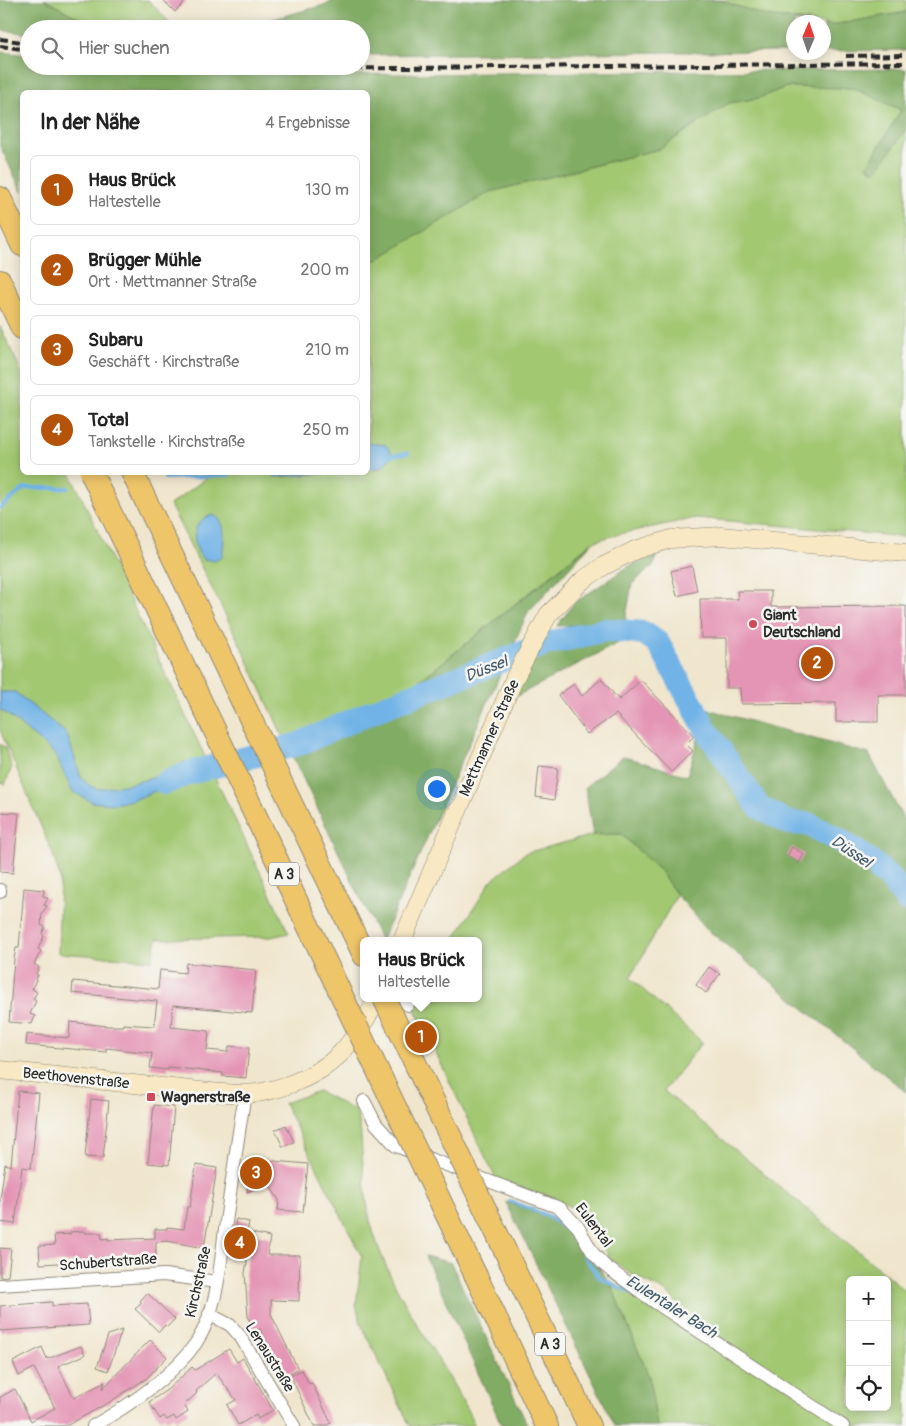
<!DOCTYPE html>
<html lang="de">
<head>
<meta charset="utf-8">
<style>
	:root { --surface:#fff; --page:#f6f6f6; --text:#222; --muted:#767676; --line:#e0e0e0; --accent:#b45309 }
	body { margin:0; font-family:Pangolin,sans-serif; background:var(--page); color:var(--text) }
	.controls { position:absolute; right:15px; bottom:15px; display:grid; overflow:hidden; border-radius:8px; box-shadow:0 2px 12px #0003 }
	.controls button { width:45px; height:45px; display:grid; place-items:center; padding:0; border:0; border-bottom:1px solid var(--line); background:var(--surface); color:var(--text); font:25px sans-serif }
	.compass { position:absolute; left:786px; top:15px; width:45px; height:45px; border-radius:50%; background:var(--surface); box-shadow:0 2px 12px #0003; rotate:2deg }
	.you { position:absolute; left:436px; top:788px; width:18px; height:18px; margin:-12px; border:4px solid #fff; border-radius:50%; background:#1a73e8; box-shadow:0 0 0 8px #1a73e833 }
	.badge { display:grid; place-items:center; width:32px; height:32px; border-radius:50%; background:var(--accent); color:#fff; font-size:16px; font-weight:700 }
	.pin { position:absolute; translate:-50% -50%; border:2px solid #fff; box-shadow:0 1px 5px #0006 }
	.popup { position:absolute; left:360px; top:937px; width:122px; height:65px; box-sizing:border-box; display:grid; place-content:center; border-radius:8px; background:var(--surface); filter:drop-shadow(0 1px 4px #0005); font-size:16px; white-space:nowrap; color:var(--muted) }
	.popup b { font-size:19px; color:var(--text) }
	.popup::after { content:''; position:absolute; left:50%; top:100%; margin-left:-10px; border:10px solid transparent; border-top-color:var(--surface) }
	.list { margin:0; padding:0; list-style:none }
	h2 { display:flex; justify-content:space-between; align-items:center; height:65px; margin:0; padding:0 20px; font-size:21px }
	h2 small { font-size:16px; font-weight:400; color:var(--muted) }
	.list li { display:grid; grid-template-columns:32px 1fr auto; gap:15px; align-items:center; box-sizing:border-box; height:70px; margin:0 10px 10px; padding:0 10px; border:1px solid var(--line); border-radius:8px }
	.list b { display:block; font-size:19px; white-space:nowrap }
	.list p { margin:0; font-size:16px; white-space:nowrap; color:var(--muted) }
	.list em { font-size:16px; font-style:normal; color:var(--muted) }
	.icon { flex:none; width:28px; height:28px; fill:none; stroke:currentColor; stroke-width:2; stroke-linecap:round; stroke-linejoin:round }
	.map { position:relative; flex:none; width:906px; height:1426px; overflow:hidden }
	.search { position:absolute; background:var(--surface); box-shadow:0 2px 12px #0003; left:20px; top:20px; width:350px; height:55px; display:flex; align-items:center; gap:12px; box-sizing:border-box; padding:0 18px; border-radius:28px; color:var(--muted); font-size:19px }
	.panel { position:absolute; background:var(--surface); box-shadow:0 2px 12px #0003; left:20px; top:90px; width:350px; height:385px; border-radius:8px }
	.map>svg:first-child { display:block }
</style>
</head>
<body>
<div class="map">
<svg width="906" height="1426" viewBox="0 0 906 1426">
	<rect width="100%" height="100%" fill="#f6f6f2"/>
	<filter id="ink" filterUnits="userSpaceOnUse"><feTurbulence type="fractalNoise" baseFrequency=".02" numOctaves="2"/><feDisplacementMap in="SourceGraphic" scale="10" xChannelSelector="R" yChannelSelector="G"/><feConvolveMatrix kernelMatrix="1 2 1 2 8 2 1 2 1" color-interpolation-filters="sRGB"/></filter>
	<filter id="wash" filterUnits="userSpaceOnUse"><feTurbulence type="fractalNoise" baseFrequency=".0096" numOctaves="4" result="noise"/><feDisplacementMap in="SourceGraphic" scale="20" xChannelSelector="R" yChannelSelector="G"/><feGaussianBlur stdDeviation="1.12" result="paint"/><feColorMatrix in="noise" values="0 0 0 0 0 0 0 0 0 0 0 0 0 0 0 0 0 1.4 0 .05"/><feComposite in="paint" operator="in"/></filter>
	<g filter="url(#wash)">
		<rect width="100%" height="100%" fill="#f0e6cd"/>
		<path fill="#a2c872" stroke="#667a4e" fill-rule="evenodd" d="M46 0H148L176 29H163L80 19Z
			M719 0H906V12L832 25 767 16Z
			M786 87 853 88 901 110 867 167 876 171 906 129V537L696 518 619 534 592 542 417 683 286 743 243 650 170 505 213 473 368 472V265L490 192 659 149 729 103 759 98Z
			M0 326 22 373V472L70 473 289 933 271 937 157 939 152 960 58 953 60 877 52 852 0 730Z
			M0 744 5 747 12 767 5 784 0 783Z
			M621 834 660 871 677 895 630 978 702 1042 664 1091 906 1291V1426H657L649 1377 610 1282 638 1294 683 1329 693 1318 666 1292 629 1273 611 1259 574 1208 495 1177 411 1001 417 998H478V941H453L491 881 525 853 593 835ZM850 1280H887V1407H850Z
			M318 1091 356 1111C361 1124 361 1138 362 1152 364 1174 365 1199 370 1220 389 1296 443 1356 475 1426H410L361 1324 356 1305 362 1257 284 1103Z"/>
		<path fill="#81ac64" stroke="#566c48" d="M0 0H46L80 19 163 29H29V34L0 30Z
			M335 0H719L767 16 815 22H794L793 51 361 55V29H195L262 22 321 6Z
			M906 12V50L824 51V24L832 25Z
			M0 52 29 55V66H120L189 72 301 75 906 69V129L876 172 867 167 901 110 853 88 786 87 759 98 729 103 659 149 490 192 368 265V92H22V192L0 146Z
			M592 543 528 612 381 941 286 743 417 683Z
			M657 555 654 565 632 584 625 622 557 626 574 603 629 566Z
			M613 637 624 640 513 698 536 653Z
			M707 709 869 754 906 824V1092L708 930 677 895 660 871 621 834 593 835 585 787 623 756 687 776Z
			M506 1202 560 1220 610 1282 649 1377 657 1426H615Z
			M425 1256 451 1263 528 1426H502Z"/>
		<path fill="#71b3e6" stroke="#4e6f88" d="M368 443 386 445 393 455 381 468 368 469Z
			M270 473H330L275 477Z
			M213 515C229 521 223 544 222 557L215 561 203 559C191 544 190 520 213 515Z
			M0 692H15L67 734 81 778 90 786 98 789 130 784 159 776 186 761 196 774 136 799 114 804 92 802 72 791 55 754 7 714 0 710Z"/>
		<g fill="none" stroke-linecap="round" stroke-linejoin="round">
			<path stroke="#71b3e6" stroke-width="4" d="M388 456 408 453
				M165 478 229 475
				M0 508 25 488H68
				M510 1201 546 1215 578 1238 583 1255 599 1277 635 1295"/>
			<path stroke="#71b3e6" stroke-width="24" d="M165 783 189 773 299 744 376 710 545 644 605 630 644 633 658 643 707 731 759 807 789 823 808 824 843 842 874 864 892 881 906 900"/>
		</g>
		<g id="blocks">
			<path fill="#e494b4" d="M163 0H187L175 12Z
				M692 566 697 591 677 596 671 571Z
				M737 591H771V607L906 606V695H878V722H836V703L741 704 740 688H727V638H701L700 599H738Z
				M601 679 619 700 641 680 694 736 686 744 693 751 671 772 616 714 587 734 558 695 574 684 582 696Z
				M539 766 558 768 554 800 536 797Z
				M0 812 19 813 13 873 0 872Z
				M792 847 804 854 799 863 787 856Z
				M24 888 44 890 43 896 48 898 44 905 47 906 42 913 41 925 45 927 42 934 44 936 38 949 41 951 34 964 39 967 36 974 38 975 32 989 37 992 33 999 36 1001 30 1014 35 1016 32 1024 9 1022 14 959 16 948H19Z
				M186 963 256 970 252 1013 173 1005 171 1027 209 1031 207 1050 228 1052 229 1046 249 1048 246 1078 223 1076V1073L168 1067V1070L150 1068 152 1053 106 1048V1052L26 1045 27 1034 69 1038 70 1022 108 1026H123V1024L154 1026 157 1001 72 993 73 981 158 989 160 970 185 973Z
				M709 967 720 974 706 993 696 985Z
				M18 1091 39 1093 31 1168 22 1167 15 1224 0 1222V1199L5 1164 11 1166Z
				M91 1099 109 1101 103 1158 85 1157Z
				M154 1105 174 1107 169 1165 148 1163Z
				M286 1125 294 1142 283 1147 275 1130Z
				M251 1159 308 1164 303 1212 278 1210 279 1200 268 1183 247 1192Z
				M196 1165 217 1168 204 1248 167 1241 156 1242V1258L40 1264 39 1246 55 1245 54 1235 70 1234V1232L85 1231V1233H101L102 1239 108 1238V1240L155 1238V1229H167V1227L184 1229 187 1207H190Z
				M236 1219 249 1222 247 1232 270 1237 267 1255H300L299 1301 271 1300V1314L298 1369 282 1377 260 1329 254 1331 248 1317 245 1273 249 1250 232 1247Z
				M0 1248 11 1249 8 1276 0 1277Z
				M147 1293 175 1319 167 1327 165 1325 159 1332 135 1309 142 1303 140 1301Z
				M52 1302V1306L87 1304 89 1325 0 1331V1306Z
				M122 1330 108 1371 97 1367 108 1335Z
				M150 1340 167 1357 147 1378 108 1403 66 1426H0V1397L15 1389 31 1421 55 1408 34 1368 19 1376 13 1362 42 1347 47 1359 81 1346 85 1355 58 1366 74 1398 105 1382 102 1389Z
				M229 1349 237 1362 243 1358 273 1410 258 1419 256 1415 238 1425 227 1405 236 1400 216 1373 196 1391 197 1393 184 1405 188 1412 176 1420 174 1416 167 1420 164 1416 160 1419 149 1402 167 1390 192 1367 195 1370Z
				M302 1370 309 1384 312 1383 331 1423 325 1426H314L290 1375Z"/>
		</g>
	</g>
	<g filter="url(#ink)">
		<use href="#blocks" fill-opacity="0" stroke="#8e887c" stroke-width="1"/>
		<g fill="none" stroke-linecap="round" stroke-linejoin="round">
			<defs>
				<path id="minor" d="M0 892V890
					M401 998 408 1005
					M364 1101 376 1124 396 1146 560 1208 578 1227 593 1253 605 1266 656 1303 843 1426
					M0 1285 164 1275 217 1282
					M209 1314 230 1325 240 1336 294 1426
					M93 1426C130 1405 171 1378 196 1343 219 1308 220 1262 226 1222 232 1179 238 1136 245 1094"/>
				<path id="secondary" d="M402 941 516 675 548 615 583 580 602 567 635 550 671 539 721 536 906 553
					M0 1070 210 1092C222 1093 233 1094 245 1094 275 1093 317 1077 339 1055 352 1042 369 1016 377 998"/>
				<path id="motorway" d="M0 198 22 245
					M0 281 22 328
					M132 472 364 955
					M511 1263 589 1426
					M476 1276 547 1426"/>
			</defs>
			<use href="#minor" stroke="#8e887c" stroke-width="14"/>
			<use href="#secondary" stroke="#8e887c" stroke-width="19"/>
			<use href="#motorway" stroke="#8e887c" stroke-width="24"/>
			<use href="#minor" stroke="#fff" stroke-width="12"/>
			<use href="#secondary" stroke="#f8e8c3" stroke-width="18"/>
			<use href="#motorway" stroke="#eec569" stroke-width="22"/>
			<path stroke="#2b2b2b" stroke-width="4" stroke-dasharray="8 4" stroke-linecap="butt" d="M0 39 29 43
				M0 46 29 50
				M846 56 906 55
				M187 66 300 69 906 63"/>
			<defs>
				<path id="motorway-bridge" d="M91 472 476 1276
					M384 998 511 1263"/>
			</defs>
			<use href="#motorway-bridge" stroke="#8e887c" stroke-width="24" stroke-linecap="butt"/>
			<use href="#motorway-bridge" stroke="#eec569" stroke-width="22"/>
		</g>
	</g>
	<g fill="#d1495b" stroke="#f6f6f2" stroke-width="2">
		<circle cx="753" cy="624" r="5"/>
		<rect x="146" y="1092" width="10" height="10" rx="2.5"/>
	</g>
	<g text-anchor="middle" stroke-width="5" stroke-linejoin="round" paint-order="stroke">
		<g fill="#f6f6f2" stroke="#686867" stroke-width="1">
			<rect x="269" y="862.5" width="30" height="23" rx="4"/>
			<rect x="535" y="1332.5" width="30" height="23" rx="4"/>
		</g>
		<g font-size="14" font-weight="bold" fill="#2b2b2b">
			<text x="284" y="879">A 3</text>
			<text x="550" y="1349">A 3</text>
		</g>
		<g font-size="15" font-weight="bold" fill="#2b2b2b" stroke="#f6f6f2" text-anchor="start">
			<text x="763" y="620">Giant<tspan x="763" dy="17">Deutschland</tspan></text>
			<text x="161" y="1102">Wagnerstraße</text>
		</g>
		<g font-size="15" fill="#2b2b2b" stroke="#f6f6f2">
			<text transform="translate(489 738) rotate(-66)" y="5">Mettmanner Straße</text>
			<text transform="translate(76 1078) rotate(6)" y="5">Beethovenstraße</text>
			<text transform="translate(594 1225) rotate(53)" y="5">Eulental</text>
			<text transform="translate(108 1262) rotate(-4)" y="5">Schubertstraße</text>
			<text transform="translate(198 1282) rotate(-77)" y="5">Kirchstraße</text>
			<text transform="translate(270 1357) rotate(58)" y="5">Lenaustraße</text>
		</g>
		<g font-size="16" font-style="italic" fill="#445b6c" stroke="#f6f6f2">
			<text transform="translate(486 668) rotate(-22)" y="6">Düssel</text>
			<text transform="translate(852 851) rotate(34)" y="6">Düssel</text>
			<text transform="translate(672 1306) rotate(32)" y="6">Eulentaler Bach</text>
		</g>
	</g>
</svg>
<div class="controls">
<button>+</button>
<button>−</button>
<button><svg class="icon" aria-label="locate" viewBox="0 0 24 24"><circle cx="12" cy="12" r="6"/><path d="M12 2v4M12 18v4M2 12h4M18 12h4"/></svg></button>
</div>
<svg class="compass" viewBox="-18 -18 36 36"><path d="M0-13l5 13h-10z" fill="#e53935"/><path d="M0 13l5-13h-10z" fill="#767676"/></svg>
<div class="you"></div>
<div class="pin badge" style="left:421px;top:1037px">1</div>
<div class="popup"><b>Haus Brück</b>Haltestelle</div>
<div class="pin badge" style="left:817px;top:663px">2</div>
<div class="pin badge" style="left:256px;top:1173px">3</div>
<div class="pin badge" style="left:240px;top:1243px">4</div>
<div class="search"><svg class="icon" aria-label="search" viewBox="0 0 24 24"><circle cx="10" cy="10" r="6"/><path d="M15 15l6 6"/></svg>Hier suchen</div>
<section class="panel">
<h2>In der Nähe<small>4 Ergebnisse</small></h2>
<ul class="list">
<li><span class="badge">1</span><div><b>Haus Brück</b><p>Haltestelle</p></div><em>130 m</em></li>
<li><span class="badge">2</span><div><b>Brügger Mühle</b><p>Ort · Mettmanner Straße</p></div><em>200 m</em></li>
<li><span class="badge">3</span><div><b>Subaru</b><p>Geschäft · Kirchstraße</p></div><em>210 m</em></li>
<li><span class="badge">4</span><div><b>Total</b><p>Tankstelle · Kirchstraße</p></div><em>250 m</em></li>
</ul>
</section>
</div>
</body>
</html>
